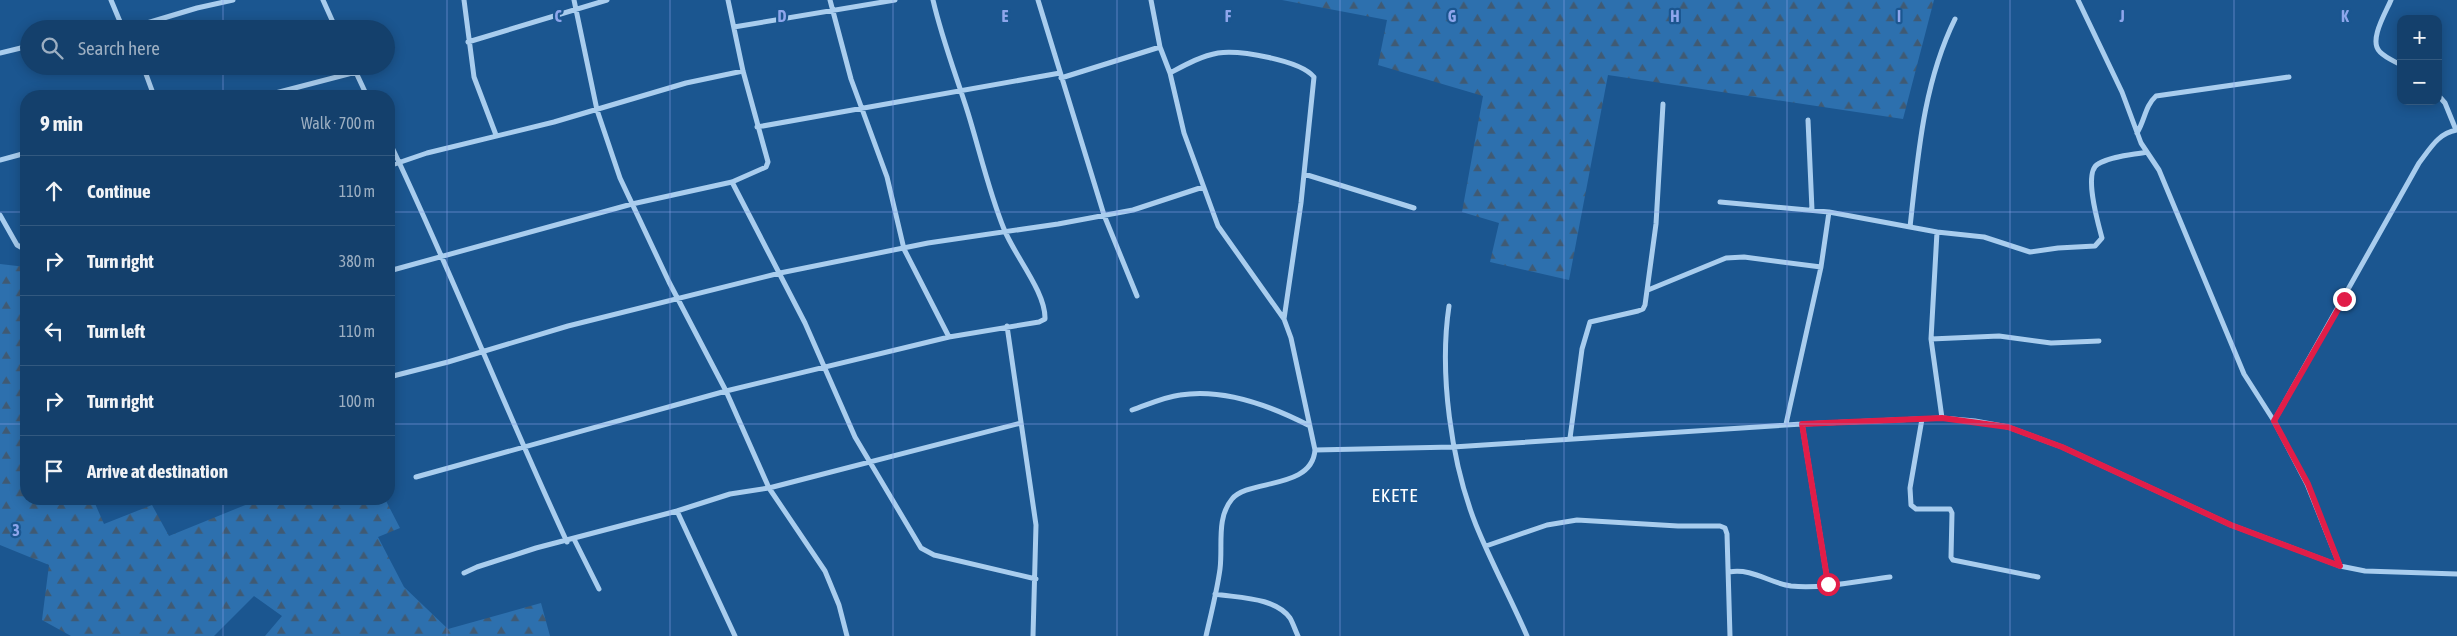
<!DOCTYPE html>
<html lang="en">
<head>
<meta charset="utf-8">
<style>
	:root { --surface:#14406c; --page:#214b74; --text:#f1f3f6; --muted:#9dafc2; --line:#33597f }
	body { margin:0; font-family:"Asap Condensed",sans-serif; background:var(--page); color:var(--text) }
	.controls { position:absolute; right:15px; top:15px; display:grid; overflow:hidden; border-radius:10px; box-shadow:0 2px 12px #0003 }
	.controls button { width:45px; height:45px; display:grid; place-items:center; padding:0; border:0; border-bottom:1px solid var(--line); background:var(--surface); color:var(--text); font:25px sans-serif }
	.stop { position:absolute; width:15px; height:15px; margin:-11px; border:4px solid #e11d48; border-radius:50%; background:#fff }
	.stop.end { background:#e11d48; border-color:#fff; box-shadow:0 1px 5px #0008 }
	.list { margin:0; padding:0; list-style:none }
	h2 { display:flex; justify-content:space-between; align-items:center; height:65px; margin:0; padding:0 20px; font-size:21px }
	h2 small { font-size:16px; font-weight:400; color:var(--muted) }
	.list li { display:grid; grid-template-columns:32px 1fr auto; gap:15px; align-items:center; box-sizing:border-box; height:70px; padding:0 20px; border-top:1px solid var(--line) }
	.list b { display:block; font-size:19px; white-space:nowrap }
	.list em { font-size:16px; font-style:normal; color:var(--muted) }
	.icon { flex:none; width:28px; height:28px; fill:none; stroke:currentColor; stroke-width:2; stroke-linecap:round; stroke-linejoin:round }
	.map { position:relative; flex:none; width:2457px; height:636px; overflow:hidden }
	.search { position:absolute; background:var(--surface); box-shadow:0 2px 12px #0003; left:20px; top:20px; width:375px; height:55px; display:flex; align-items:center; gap:12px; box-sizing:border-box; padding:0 18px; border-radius:28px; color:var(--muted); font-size:19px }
	.panel { position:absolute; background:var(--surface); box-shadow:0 2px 12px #0003; left:20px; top:90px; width:375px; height:415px; border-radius:20px }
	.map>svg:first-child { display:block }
</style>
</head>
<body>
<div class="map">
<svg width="2457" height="636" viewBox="0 0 2457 636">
	<defs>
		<pattern id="forest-firs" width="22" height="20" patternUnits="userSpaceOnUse" patternTransform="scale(1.25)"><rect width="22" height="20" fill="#2d70ae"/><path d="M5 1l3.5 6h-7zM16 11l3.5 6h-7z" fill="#405a73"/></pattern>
	</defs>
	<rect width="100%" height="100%" fill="#1b5690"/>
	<path fill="url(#forest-firs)" d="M1282 0H1934L1903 119 1608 75 1569 280 1490 262 1499 223 1462 212 1483 96 1378 65 1387 20Z
		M0 264 26 267V499H93L104 524 152 505 169 536 260 499H385L400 528 378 537 404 587 448 629 541 603 550 636H265L282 616 254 596 214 636H71L42 620 49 565 0 545Z"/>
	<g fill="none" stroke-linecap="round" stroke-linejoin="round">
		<path stroke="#a9cdee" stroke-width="5" d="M111 0 121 24
			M323 0 336 29
			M464 0 474 77 496 135
			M574 0 597 110 620 178 669 282 726 391 769 488 825 571 839 605 847 636
			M830 0 851 79 887 177 904 249 949 337
			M1038 0 1104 215 1137 296
			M1151 0 1160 47 1170 73 1184 133 1218 226 1284 319 1291 338 1315 450C1312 490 1248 479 1232 499 1216 518 1223 546 1220 569 1217 591 1211 614 1206 636
			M2078 0 2122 92 2141 143 2159 170 2244 374 2274 421 2307 484 2340 566
			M2391 0C2386 12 2368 41 2380 52 2386 58 2394 61 2401 65
			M734 27 895 0
			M103 29 121 24 137 26 197 8 233 0
			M468 42 607 0
			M0 53 29 46
			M143 66 154 96
			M353 66 367 96
			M1170 73C1185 65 1201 56 1218 53 1240 50 1300 60 1314 77L1301 203 1284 319
			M1061 78 1160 47
			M2438 95 2445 103 2456 130
			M264 96 356 72
			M1808 120 1812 210
			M757 127 1060 73
			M2137 133C2145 120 2145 106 2156 96L2289 77
			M389 141C452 273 505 409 567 542
			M0 160 26 153
			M389 166 427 153 554 122 686 83 743 71
			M1304 174 1414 208
			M732 182 805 323 855 437 921 548 934 555 1036 579
			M1720 202 1829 212 1937 232
			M0 215 17 245 26 250
			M1910 227C1918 156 1923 84 1955 19
			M389 271 632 204 732 182 766 167 768 162 743 71 728 0
			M1648 290 1726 258 1744 257 1821 267
			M1449 306C1439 373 1451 462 1476 525 1491 562 1511 599 1527 636
			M1007 326 1036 525 1033 636
			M1931 339 1999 336 2051 343 2099 341
			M389 377 448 362 568 326 780 273 928 243 1058 224 1133 210 1203 187
			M1132 410C1147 405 1164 397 1180 395 1223 388 1271 406 1308 425
			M1942 418 1931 339 1937 232 1984 237 2030 252 2058 248 2095 246 2102 238C2098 223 2083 172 2098 164 2112 156 2132 155 2147 152
			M1922 419 1910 488 1911 505 1916 509H1950L1952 513 1951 557 1953 560 2038 577
			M2274 421 2419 163C2430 149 2438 133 2457 130
			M1786 424 1821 267 1829 212
			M1802 424 1828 584
			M1570 438 1582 349 1590 322 1638 311 1643 309 1645 305 1656 224 1663 104
			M1315 450 1453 447 1802 424 1942 418 1975 421 2008 427 2062 447 2231 525 2340 566 2365 571 2457 574
			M416 477 726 391 949 337 1039 322 1045 319C1046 292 1014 255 1004 229 989 192 980 152 968 113 956 75 942 39 933 0
			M677 511 735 636
			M574 539 599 589
			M1486 546 1547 525 1577 520 1678 526H1720L1725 528 1727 534 1730 636
			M1729 572C1753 568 1769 583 1791 586 1823 589 1859 581 1890 577
			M464 573 477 567 536 548 677 511 730 494 769 488 1021 423
			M1215 594C1238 598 1275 597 1290 618 1293 623 1295 630 1298 636"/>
	</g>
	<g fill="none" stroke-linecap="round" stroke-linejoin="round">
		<path stroke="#e11d48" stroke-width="6" d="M1828 584 1802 424 1942 418 2008 427 2062 447 2231 525 2340 566 2308 484 2274 421 2344 299"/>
	</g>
	<path fill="none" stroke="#8ea6ec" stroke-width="1" stroke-opacity="0.55" d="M223 0V29M447 0V636M670 0V636M893 0V636M1117 0V636M1340 0V636M1564 0V636M1787 0V636M2010 0V636M2234 0V636M223 66V96M0 212H26M389 212H2457M0 424H26M389 424H2457M223 499V636"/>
	<g text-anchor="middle" stroke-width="4.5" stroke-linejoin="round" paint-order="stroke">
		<g font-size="19" letter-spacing="1" fill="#fff" stroke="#1b5690">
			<text x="1395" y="502">EKETE</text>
		</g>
	</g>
	<g font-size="16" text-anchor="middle" font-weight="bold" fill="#8ea6ec" stroke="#1b5690" stroke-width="4.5" stroke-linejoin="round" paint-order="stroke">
		<text x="558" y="22">C</text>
		<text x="782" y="22">D</text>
		<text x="1005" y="22">E</text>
		<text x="1228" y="22">F</text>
		<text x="1452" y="22">G</text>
		<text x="1675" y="22">H</text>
		<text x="1899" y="22">I</text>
		<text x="2122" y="22">J</text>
		<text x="2345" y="22">K</text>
		<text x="16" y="536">3</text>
	</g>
</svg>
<div class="controls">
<button>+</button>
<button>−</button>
</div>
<div class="stop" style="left:1828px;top:584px"></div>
<div class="stop end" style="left:2344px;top:299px"></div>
<div class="search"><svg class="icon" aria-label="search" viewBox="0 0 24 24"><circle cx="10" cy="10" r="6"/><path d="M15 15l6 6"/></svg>Search here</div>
<section class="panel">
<h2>9 min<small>Walk · 700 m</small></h2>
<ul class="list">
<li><svg class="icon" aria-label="ahead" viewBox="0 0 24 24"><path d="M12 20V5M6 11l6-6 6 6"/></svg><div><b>Continue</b></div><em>110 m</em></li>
<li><svg class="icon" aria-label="right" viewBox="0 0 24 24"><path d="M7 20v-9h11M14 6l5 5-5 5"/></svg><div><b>Turn right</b></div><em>380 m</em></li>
<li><svg class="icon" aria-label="left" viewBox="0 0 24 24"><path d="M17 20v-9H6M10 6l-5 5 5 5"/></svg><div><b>Turn left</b></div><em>110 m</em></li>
<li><svg class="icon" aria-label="right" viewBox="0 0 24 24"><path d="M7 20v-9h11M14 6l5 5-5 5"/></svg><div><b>Turn right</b></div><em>100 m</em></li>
<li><svg class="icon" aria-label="arrive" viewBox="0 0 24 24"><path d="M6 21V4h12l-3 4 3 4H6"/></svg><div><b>Arrive at destination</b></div></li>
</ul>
</section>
</div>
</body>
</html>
